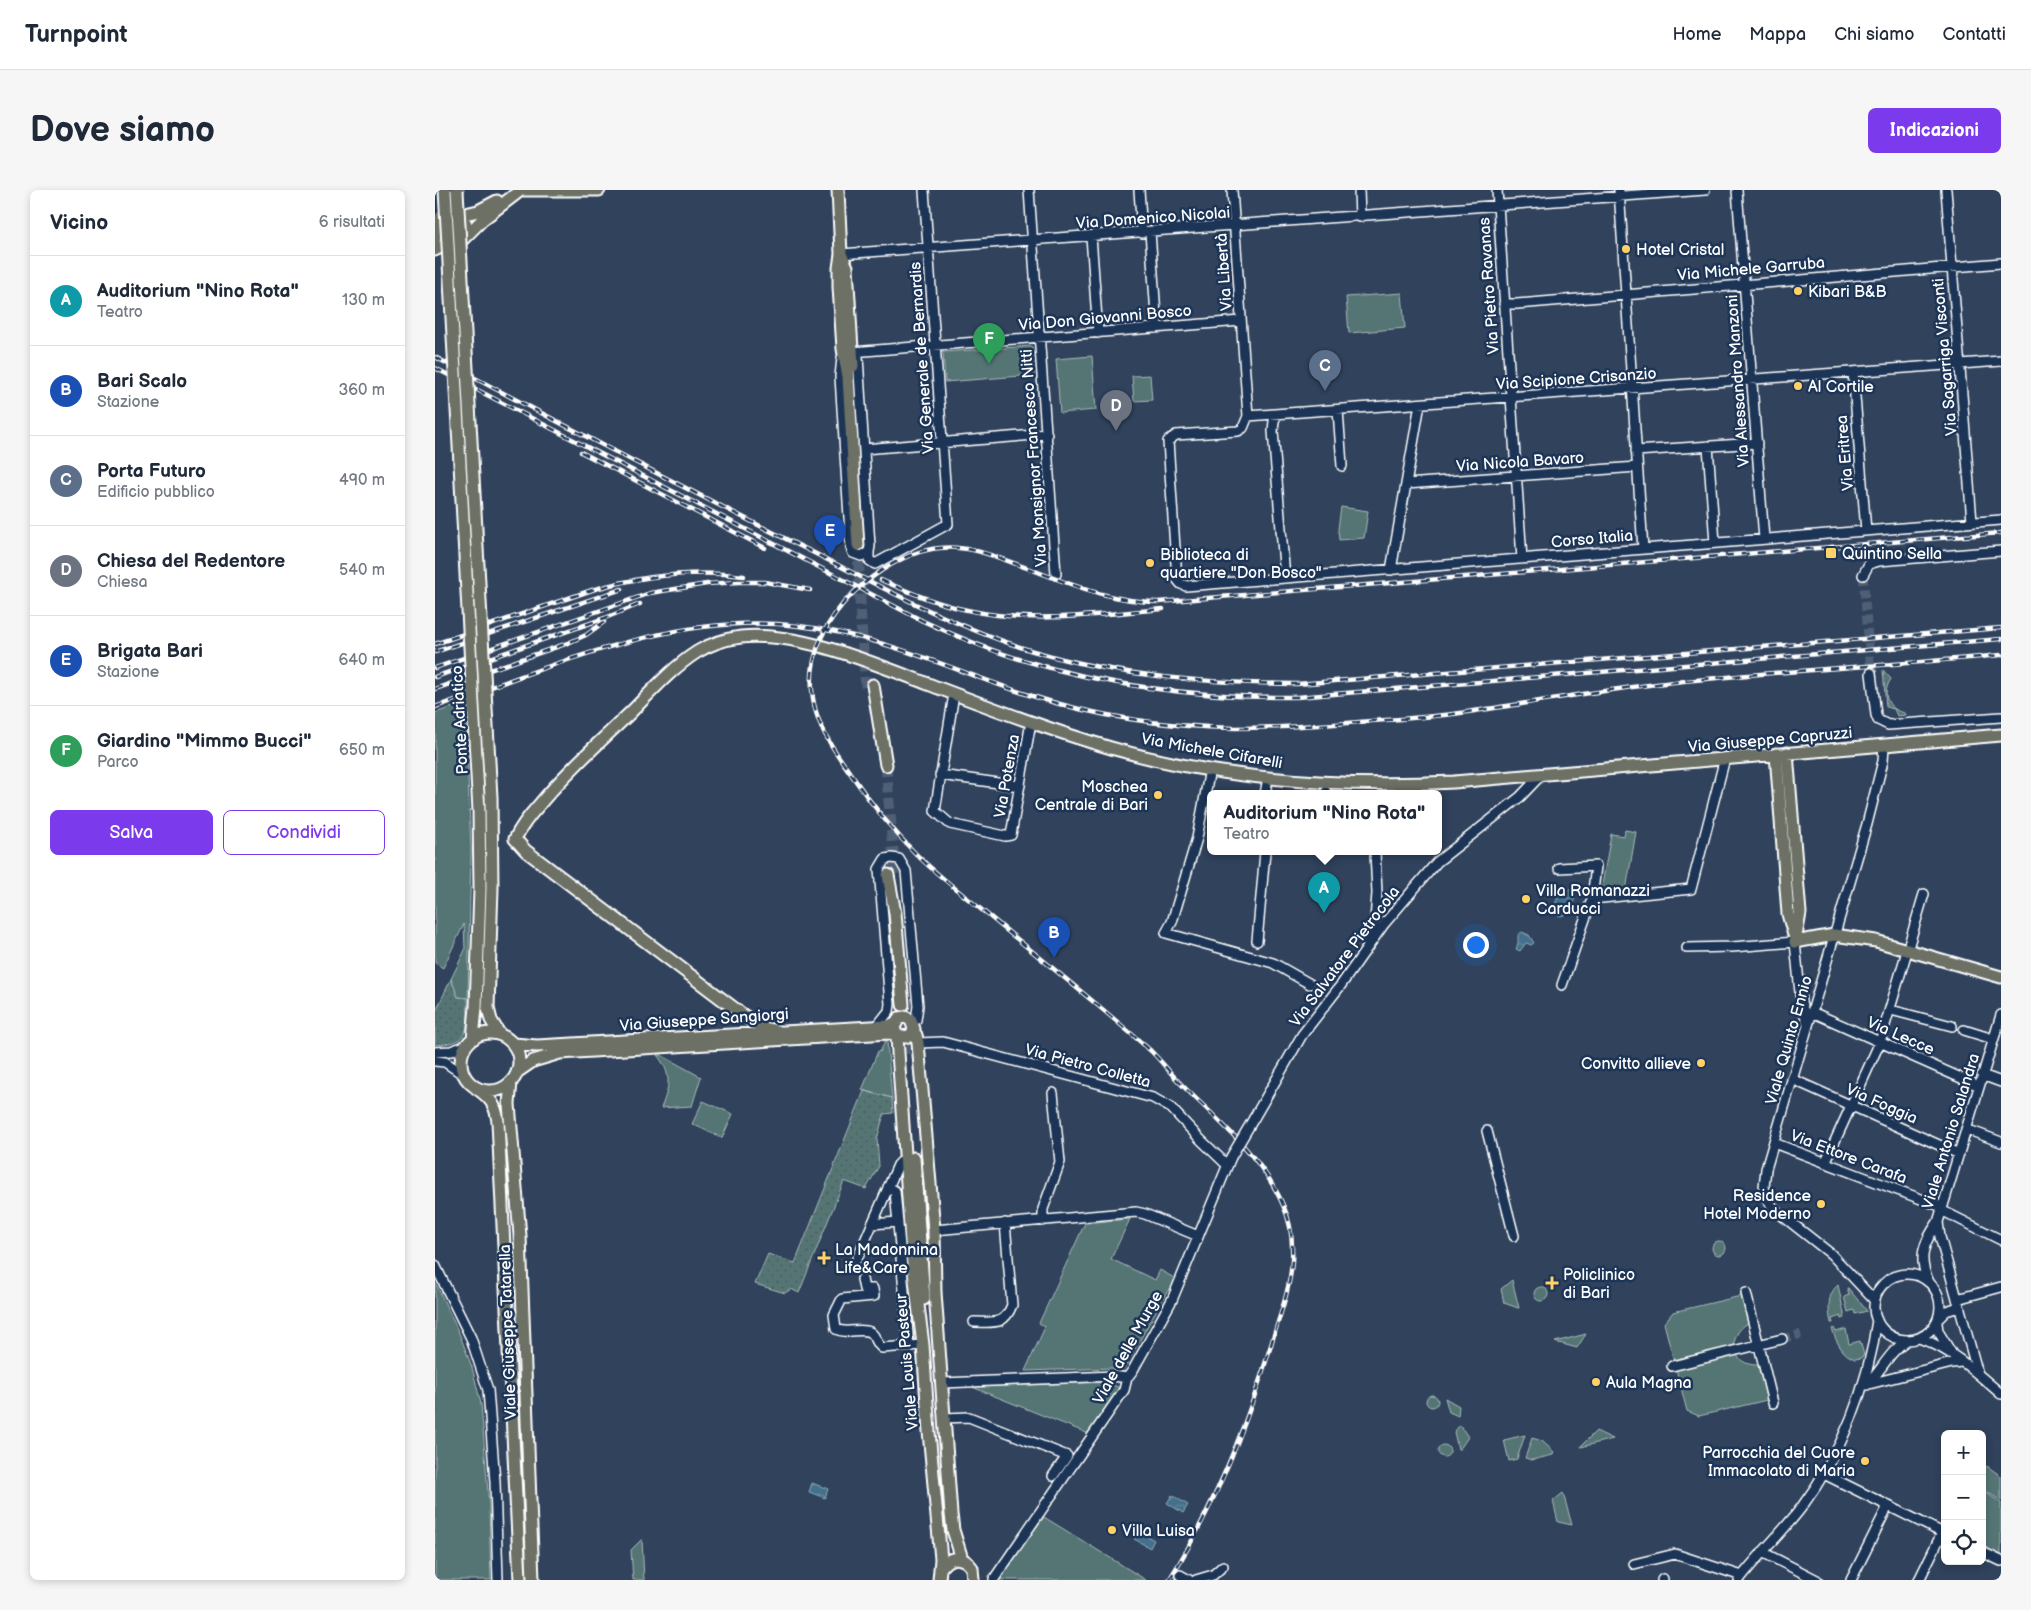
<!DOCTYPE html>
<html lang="it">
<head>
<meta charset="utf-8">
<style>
	:root { --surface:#fff; --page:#f6f6f7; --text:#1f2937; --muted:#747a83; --line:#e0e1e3; --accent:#7c3aed }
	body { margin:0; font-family:"Balsamiq Sans",sans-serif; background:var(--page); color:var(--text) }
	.controls { position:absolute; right:15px; bottom:15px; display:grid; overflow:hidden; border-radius:8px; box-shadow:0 2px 8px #0003 }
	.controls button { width:45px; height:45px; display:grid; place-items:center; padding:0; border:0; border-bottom:1px solid var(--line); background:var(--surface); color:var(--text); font:25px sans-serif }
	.you { position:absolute; left:1040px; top:754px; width:18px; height:18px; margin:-12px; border:4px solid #fff; border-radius:50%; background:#1a73e8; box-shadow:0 0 0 8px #1a73e833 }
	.badge { display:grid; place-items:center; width:32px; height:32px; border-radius:50%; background:var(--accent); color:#fff; font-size:16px; font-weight:700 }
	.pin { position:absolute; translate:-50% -41px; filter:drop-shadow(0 1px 2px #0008) }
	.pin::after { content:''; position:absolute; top:26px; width:18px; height:15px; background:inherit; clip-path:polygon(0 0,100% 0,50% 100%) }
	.popup { position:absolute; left:772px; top:600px; width:235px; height:65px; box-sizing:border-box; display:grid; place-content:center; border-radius:8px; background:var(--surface); filter:drop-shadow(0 1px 4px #0005); font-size:16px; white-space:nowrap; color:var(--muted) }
	.popup b { font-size:19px; color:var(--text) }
	.popup::after { content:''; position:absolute; left:50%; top:100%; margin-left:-10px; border:10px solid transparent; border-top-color:var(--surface) }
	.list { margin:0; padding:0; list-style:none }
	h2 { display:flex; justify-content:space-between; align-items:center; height:65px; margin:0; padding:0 20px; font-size:21px }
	h2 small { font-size:16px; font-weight:400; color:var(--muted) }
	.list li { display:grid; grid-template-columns:32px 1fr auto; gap:15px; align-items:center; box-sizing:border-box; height:90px; padding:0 20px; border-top:1px solid var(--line) }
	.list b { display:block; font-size:19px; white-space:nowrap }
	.list p { margin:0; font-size:16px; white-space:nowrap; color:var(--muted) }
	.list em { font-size:16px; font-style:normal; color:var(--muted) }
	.actions { display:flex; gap:10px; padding:15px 20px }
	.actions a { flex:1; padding:11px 0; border:1px solid var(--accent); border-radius:8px; text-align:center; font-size:18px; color:var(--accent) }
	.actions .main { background:var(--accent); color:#fff }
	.icon { flex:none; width:28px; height:28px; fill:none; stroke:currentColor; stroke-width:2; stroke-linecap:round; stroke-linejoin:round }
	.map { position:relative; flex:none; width:1566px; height:1390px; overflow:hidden; border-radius:8px }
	header { display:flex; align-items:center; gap:30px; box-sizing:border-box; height:70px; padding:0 25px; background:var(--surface); border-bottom:1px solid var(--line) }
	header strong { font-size:24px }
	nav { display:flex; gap:28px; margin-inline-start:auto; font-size:18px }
	.intro { display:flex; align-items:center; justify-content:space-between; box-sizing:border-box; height:120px; padding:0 30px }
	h1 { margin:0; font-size:35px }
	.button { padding:12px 22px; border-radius:8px; background:var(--accent); color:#fff; font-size:18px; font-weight:700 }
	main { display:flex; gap:30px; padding:0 30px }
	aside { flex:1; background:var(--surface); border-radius:8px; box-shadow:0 2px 8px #0003 }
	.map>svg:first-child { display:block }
</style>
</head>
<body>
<header>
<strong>Turnpoint</strong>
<nav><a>Home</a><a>Mappa</a><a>Chi siamo</a><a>Contatti</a></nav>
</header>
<div class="intro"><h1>Dove siamo</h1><a class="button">Indicazioni</a></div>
<main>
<aside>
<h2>Vicino<small>6 risultati</small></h2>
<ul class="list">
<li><span class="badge" style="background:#0f9aa8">A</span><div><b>Auditorium &quot;Nino Rota&quot;</b><p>Teatro</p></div><em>130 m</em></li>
<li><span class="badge" style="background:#1a4fb4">B</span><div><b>Bari Scalo</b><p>Stazione</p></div><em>360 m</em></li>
<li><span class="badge" style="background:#5c6f8a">C</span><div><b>Porta Futuro</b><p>Edificio pubblico</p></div><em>490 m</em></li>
<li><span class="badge" style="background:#6b7280">D</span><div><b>Chiesa del Redentore</b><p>Chiesa</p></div><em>540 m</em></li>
<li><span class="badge" style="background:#1a4fb4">E</span><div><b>Brigata Bari</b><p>Stazione</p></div><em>640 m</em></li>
<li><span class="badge" style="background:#2e9e5b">F</span><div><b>Giardino &quot;Mimmo Bucci&quot;</b><p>Parco</p></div><em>650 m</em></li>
</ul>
<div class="actions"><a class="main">Salva</a><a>Condividi</a></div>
</aside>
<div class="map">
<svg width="1566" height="1390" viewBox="0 0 1566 1390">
	<defs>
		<pattern id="garden-dots" width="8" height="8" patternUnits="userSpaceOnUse" patternTransform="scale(1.25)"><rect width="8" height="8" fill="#557574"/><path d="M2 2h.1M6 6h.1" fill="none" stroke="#505c5c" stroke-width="1.8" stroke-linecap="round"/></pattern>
		<pattern id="water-waves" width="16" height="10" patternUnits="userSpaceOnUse" patternTransform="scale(1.25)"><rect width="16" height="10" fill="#45708c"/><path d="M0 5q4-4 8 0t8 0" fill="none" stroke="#61859d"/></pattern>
	</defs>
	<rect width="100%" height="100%" fill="#30425c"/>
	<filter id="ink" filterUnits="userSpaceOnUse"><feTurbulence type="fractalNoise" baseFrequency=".02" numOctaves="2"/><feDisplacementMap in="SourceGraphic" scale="10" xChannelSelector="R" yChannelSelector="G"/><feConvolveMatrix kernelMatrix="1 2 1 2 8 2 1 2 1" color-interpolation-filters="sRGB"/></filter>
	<g filter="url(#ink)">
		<path fill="#557574" stroke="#aababa" d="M967 103 970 138 914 143 911 107Z
			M597 156 599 185 510 192 508 162Z
			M657 166 661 220 625 223 621 169Z
			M715 185 717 210 699 211 697 186Z
			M906 317 933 321 929 348 904 350 903 339Z
			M1448 480 1456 489C1446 504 1452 519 1470 523L1471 525 1462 526 1459 519 1451 517Z
			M30 513 36 660 33 808 23 807 16 789 30 760 29 734 8 778 0 773V523Z
			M1190 640 1201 642 1191 700 1166 701 1176 644 1189 646Z
			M450 851H452L457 908 427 900 443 861 445 862Z
			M222 865H226L266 887 257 916 226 918C235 896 237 884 222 865Z
			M268 911 298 924 287 948 257 934Z
			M695 1029 676 1069 720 1090 725 1080 741 1089 737 1097 731 1103 689 1179 687 1181 678 1182V1178L590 1181 610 1137 604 1133 650 1033Z
			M1277 1058a7 7 0 1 1 14 0a7 7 0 1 1-14 0Z
			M1077 1090 1084 1118H1083L1069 1113 1066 1099Z
			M0 1092 24 1143 37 1177 46 1214 54 1315 56 1390H0Z
			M1403 1095 1410 1128 1407 1129 1406 1126 1397 1129 1398 1133H1396C1393 1120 1392 1104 1403 1095Z
			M1099 1104a7 7 0 1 1 14 0a7 7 0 1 1-14 0Z
			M1412 1098H1413L1432 1121 1420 1124 1419 1120 1413 1122 1409 1107 1414 1105Z
			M1306 1106 1313 1133C1291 1146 1296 1176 1323 1175L1332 1210 1264 1226 1252 1221 1229 1133 1238 1122Z
			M1399 1138 1401 1142 1411 1139 1414 1154 1425 1151 1429 1165 1426 1168 1420 1169C1407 1165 1401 1151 1397 1139Z
			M1151 1144 1142 1158 1120 1152Z
			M671 1192 685 1198 654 1244 537 1197Z
			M991 1211a6 6 0 1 1 12 0a6 6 0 1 1-12 0Z
			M1010 1208 1024 1216 1023 1226 1014 1222Z
			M1025 1235 1033 1247 1025 1259H1023L1019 1242Z
			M1161 1241 1178 1249 1146 1257V1256Z
			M1090 1245 1082 1269 1074 1271 1069 1250Z
			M1097 1248 1107 1251 1119 1262 1118 1265 1097 1270 1090 1268Z
			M1003 1261a6 6 0 1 1 12 0a6 6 0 1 1-12 0Z
			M1552 1276 1566 1286V1311L1547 1298V1283Z
			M1547 1300 1566 1313V1365L1547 1356Z
			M1128 1303 1137 1335 1123 1332 1118 1311Z
			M609 1327 711 1390H562Z
			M207 1349 209 1390H198L196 1360Z"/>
		<path fill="url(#garden-dots)" stroke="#aababa" d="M16 789 23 807 33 808C32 839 37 853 0 855V823Z
			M429 901 457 908 458 923 449 924 442 949 444 976 431 999 409 991 364 1103 356 1099 350 1103 320 1094 333 1064 360 1073Z"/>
		<path fill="url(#water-waves)" stroke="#8fa9ba" d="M1130 700H1135L1139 702C1141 713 1136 725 1125 726L1121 724C1118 714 1122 706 1130 700Z
			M1087 742 1094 745 1099 753 1096 755 1091 753 1085 761 1081 759 1083 753V745Z
			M377 1293 393 1299 390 1308 374 1302Z
			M737 1305 753 1315 748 1323 732 1313Z
			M703 1341 719 1350 715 1358 699 1349Z"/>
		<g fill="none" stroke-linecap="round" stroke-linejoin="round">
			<path stroke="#4f5e74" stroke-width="9" stroke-dasharray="9 4.5" stroke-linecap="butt" d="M1428 385 1436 483
				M1347 1149 1366 1144"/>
			<path stroke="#4f5e74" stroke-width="11" stroke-dasharray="11 5.5" stroke-linecap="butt" d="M423 355 426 434 431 497
				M451 575 460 684
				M469 820 470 869"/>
			<defs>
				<path id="minor" d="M1 0 4 30
					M594 0 621 384
					M704 0 707 43
					M797 0 813 226 808 238 803 241 741 245 733 251 742 389 746 394 751 396 1566 330
					M924 0 925 27
					M1062 0 1087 369
					M1184 0 1208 359
					M1302 0 1329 349
					M1511 0 1537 332
					M715 42 722 138
					M656 46 663 143
					M406 64 1270 0
					M1069 114H1082L1566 73
					M417 162 806 131
					M407 168 405 187 416 358 418 363 426 366 434 362 435 356 423 167 421 165
					M1418 182 1431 341
					M903 220 907 276
					M842 224 839 231 838 241 850 388
					M813 226 1566 171
					M1273 256 1280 353
					M429 259 612 244
					M1201 261 1322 253
					M971 294 1202 277
					M434 362V370L440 374 513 334 489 0
					M956 380 985 214
					M1428 385 1434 374 1444 371 1566 361
					M1436 483 1441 525 1443 530 1453 535 1566 527
					M519 504 500 621 515 634 570 646 576 645 596 532
					M775 579 762 648 737 732 731 743 838 773 875 794
					M505 585 585 596
					M830 604 833 588
					M891 604V602
					M1124 678 1161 676 1157 709 1127 795
					M1157 709 1256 699 1290 568
					M822 751 830 662
					M932 753 940 731 942 703 940 662
					M1252 758 1297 757 1360 752 1366 813 1373 834
					M1456 820 1517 836
					M1377 822 1544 896
					M443 835 454 821 455 814 444 679 450 669 456 668 464 669 471 681 483 816 481 830 478 832
					M1529 840 1558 849
					M483 853 508 852 718 908 736 918 766 950 792 975
					M0 862 16 861 30 856
					M0 871 10 872 29 885
					M1547 885 1566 892
					M1357 889 1524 964
					M819 928 867 845 906 795 949 734 1002 672 1085 607 1106 585
					M1531 939 1566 952
					M1052 941 1079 1046
					M1339 953 1507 1017
					M1390 973 1445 852 1489 704
					M453 997 460 1001 474 1156 488 1155
					M1506 1020 1566 1050
					M608 1031V1019L625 972 618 903
					M1503 1032 1505 1047 1543 1184
					M437 1034 463 1032
					M499 1040 701 1022 710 1024 763 1046
					M422 1069 463 975 471 967
					M0 1075 36 1148 53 1200 60 1292 63 1390
					M1439 1117a33 33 0 1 1 66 0a33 33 0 1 1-66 0Z
					M427 1089 429 1099H438L439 1106 407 1109 399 1125 401 1139C412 1145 424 1137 435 1142 441 1145 441 1154 447 1158L474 1156
					M1494 1092C1482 1068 1489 1052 1503 1032L1566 825
					M1311 1103 1338 1213
					M1522 1109 1566 1097
					M1440 1111 1396 1064 1340 1020 1332 1009 1329 997 1331 979 1432 634 1448 571 1449 556
					M1504 1128 1511 1121 1524 1117
					M539 1132C559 1132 569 1136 577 1115L570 1033
					M1502 1133 1503 1141 1517 1164
					M1484 1148C1515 1158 1542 1183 1566 1204
					M1237 1176 1347 1149
					M507 1193 679 1186 692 1188
					M1434 1194 1517 1173 1527 1172
					M1432 1195C1446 1181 1454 1162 1472 1150
					M510 1228 534 1227 632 1266 618 1286
					M1389 1284 1510 1344
					M1327 1362 1382 1390
					M1547 1362 1566 1371
					M1199 1374 1240 1364 1307 1386
					M745 1385 754 1390
					M559 1389 689 1200 692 1188 698 1180 737 1110 796 967
					M761 1390 778 1385 788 1376
					M1227 1390 1228 1389
					M1304 1390C1323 1365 1347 1343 1366 1318 1407 1263 1433 1197 1442 1130
					M1416 1390 1453 1316
					M1484 1390 1507 1343"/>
				<path id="major" d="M86 0H164
					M403 0 406 64 404 78V97L408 159 413 187 423 355
					M26 25 43 21 62 11
					M0 48C1 43 1 37 3 32 11 13 37 26 31 45
					M0 60 13 53 26 51 47 30 86 0
					M406 64 412 77 418 176
					M438 495 451 575
					M1352 563 1365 723 1360 752
					M1341 564 1353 724 1359 745
					M453 685 460 723 468 815
					M1360 752 1399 745 1441 751 1566 787
					M53 818 56 830 65 845
					M342 841 328 838 308 825 91 661 80 649C86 636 95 625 104 615 132 581 165 552 196 522 217 501 237 478 262 462 275 454 291 449 306 447 364 441 440 474 493 494 554 517 614 540 676 558 787 590 904 598 1019 592L1566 545
					M478 842 481 845 483 853 499 1040 500 1102 516 1324 518 1340 527 1369
					M26 872a29 29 0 1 1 58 0a29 29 0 1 1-58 0Z
					M38 849 41 817
					M79 854 102 856 454 836 460 833
					M82 882 98 871 125 863 454 843 470 847 476 845 479 839 476 830 470 827 464 828 459 837 462 848 477 1066 488 1155 494 1242 506 1369 504 1390
					M76 892 74 914 85 1046 98 1390
					M41 898C55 907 61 915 63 932L85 1390
					M479 968 489 1109
					M505 1379C514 1365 528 1365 537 1378L538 1390"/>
			</defs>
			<use href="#minor" stroke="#fff" stroke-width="12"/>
			<use href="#major" stroke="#fff" stroke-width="15"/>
			<use href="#minor" stroke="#1d3557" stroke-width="9"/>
			<use href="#major" stroke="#6c7065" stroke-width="11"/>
			<defs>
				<path id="rail" d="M0 167C121 231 241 294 363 355 440 393 515 436 598 461 685 487 772 493 862 494L1566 438
					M0 178 488 431C521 446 555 461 591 471 680 498 770 508 862 507L1566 449
					M146 262 330 358
					M446 390C476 403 505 415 537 421 599 434 665 424 728 419
					M0 454 160 399C208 386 260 380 309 386
					M0 462 187 399
					M0 478 215 403 272 394 304 392H330L375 400
					M0 487 170 428 205 414
					M0 499 133 453 151 445 169 432
					M0 517C117 477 237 421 364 436 445 445 517 480 594 505 659 526 732 537 800 538 845 538 890 535 936 531 968 529 1000 527 1032 522 1090 514 1148 503 1206 496 1326 481 1446 477 1566 465
					M734 1390C780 1317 811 1237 836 1155 844 1127 855 1100 857 1071 858 1052 856 1032 848 1015 827 966 784 932 747 895 736 884 727 872 716 861 663 814 607 770 553 725 529 705 503 686 481 664 457 640 437 615 418 587 404 567 388 546 381 522 371 487 379 453 400 424 422 393 467 361 505 358 536 355 564 368 592 378 635 394 677 412 723 412L1566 343"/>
			</defs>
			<use href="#rail" stroke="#fff" stroke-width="4.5"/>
			<use href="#rail" stroke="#1d3557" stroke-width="2.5" stroke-dasharray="8" stroke-linecap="butt"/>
			<defs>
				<path id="minor-bridge" d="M796 967 819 928"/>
				<path id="major-bridge" d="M10 0 44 622 45 699 41 817
					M22 0 56 607 57 698 53 818"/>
			</defs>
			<use href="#minor-bridge" stroke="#fff" stroke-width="12" stroke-linecap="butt"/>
			<use href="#major-bridge" stroke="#fff" stroke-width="15" stroke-linecap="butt"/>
			<use href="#minor-bridge" stroke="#1d3557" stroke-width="9"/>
			<use href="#major-bridge" stroke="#6c7065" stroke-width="11"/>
		</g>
	</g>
	<g fill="#ffd166" stroke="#1d3557" stroke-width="2">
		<circle cx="1191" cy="59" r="5"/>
		<circle cx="1363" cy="101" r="5"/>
		<circle cx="1363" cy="196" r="5"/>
		<rect x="1390" y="357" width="12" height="12" rx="2.5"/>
		<circle cx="715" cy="373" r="5"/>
		<circle cx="723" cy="605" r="5"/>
		<circle cx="1091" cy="709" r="5"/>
		<circle cx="1266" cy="873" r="5"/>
		<circle cx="1386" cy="1014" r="5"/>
		<path d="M386.5 1060.5h5v5h5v5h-5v5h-5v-5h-5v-5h5z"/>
		<path d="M1114.5 1085.5h5v5h5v5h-5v5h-5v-5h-5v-5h5z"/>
		<circle cx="1161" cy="1192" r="5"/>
		<circle cx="1430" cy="1271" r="5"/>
		<circle cx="677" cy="1340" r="5"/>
	</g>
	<g text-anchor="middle" stroke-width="5" stroke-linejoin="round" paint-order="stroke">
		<g font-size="16" fill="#fff" stroke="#1d3557">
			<text transform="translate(718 27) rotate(-4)" y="6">Via Domenico Nicolai</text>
			<text transform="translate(1316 78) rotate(-5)" y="6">Via Michele Garruba</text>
			<text transform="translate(788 82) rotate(-94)" y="6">Via Libertà</text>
			<text transform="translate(1053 96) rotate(-94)" y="6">Via Pietro Ravanas</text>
			<text transform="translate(670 127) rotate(-5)" y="6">Via Don Giovanni Bosco</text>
			<text transform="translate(1509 167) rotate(-95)" y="6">Via Sagarriga Visconti</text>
			<text transform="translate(486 168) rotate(-94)" y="6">Via Generale de Bernardis</text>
			<text transform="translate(1141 188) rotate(-4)" y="6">Via Scipione Crisanzio</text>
			<text transform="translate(1302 191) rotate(-94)" y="6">Via Alessandro Manzoni</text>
			<text transform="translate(1409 263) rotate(-95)" y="6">Via Eritrea</text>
			<text transform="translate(598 268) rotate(-94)" y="6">Via Monsignor Francesco Nitti</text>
			<text transform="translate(1085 271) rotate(-4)" y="6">Via Nicola Bavaro</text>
			<text transform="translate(1157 348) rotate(-5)" y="6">Corso Italia</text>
			<text transform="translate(24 530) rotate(-93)" y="6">Ponte Adriatico</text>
			<text transform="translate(1335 549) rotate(-5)" y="6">Via Giuseppe Capruzzi</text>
			<text transform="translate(777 560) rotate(10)" y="6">Via Michele Cifarelli</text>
			<text transform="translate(571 586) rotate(-80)" y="6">Via Potenza</text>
			<text transform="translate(909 766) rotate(-53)" y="6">Via Salvatore Pietrocola</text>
			<text transform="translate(269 829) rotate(-4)" y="6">Via Giuseppe Sangiorgi</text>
			<text transform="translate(1466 845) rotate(24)" y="6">Via Lecce</text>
			<text transform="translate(1353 850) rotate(-74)" y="6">Viale Quinto Ennio</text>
			<text transform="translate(653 875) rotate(15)" y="6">Via Pietro Colletta</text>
			<text transform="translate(1447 913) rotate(24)" y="6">Via Foggia</text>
			<text transform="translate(1515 941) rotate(-73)" y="6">Viale Antonio Salandra</text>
			<text transform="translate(1414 966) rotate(21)" y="6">Via Ettore Carafa</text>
			<text transform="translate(72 1142) rotate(-92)" y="6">Viale Giuseppe Tatarella</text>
			<text transform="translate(692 1157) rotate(-61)" y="6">Viale delle Murge</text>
			<text transform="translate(471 1172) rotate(-95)" y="6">Viale Louis Pasteur</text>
		</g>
		<g font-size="16" fill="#fff" stroke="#1d3557" text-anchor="start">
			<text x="1201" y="65">Hotel Cristal</text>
			<text x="1373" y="107">Kibari B&amp;B</text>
			<text x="1373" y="202">Al Cortile</text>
			<text x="1407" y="369">Quintino Sella</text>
			<text x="725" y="370">Biblioteca di<tspan x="725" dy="18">quartiere "Don Bosco"</tspan></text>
			<text x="713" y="602" text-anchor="end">Moschea<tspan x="713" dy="18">Centrale di Bari</tspan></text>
			<text x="1101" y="706">Villa Romanazzi<tspan x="1101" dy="18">Carducci</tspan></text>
			<text x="1256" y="879" text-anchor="end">Convitto allieve</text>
			<text x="1376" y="1011" text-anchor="end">Residence<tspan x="1376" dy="18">Hotel Moderno</tspan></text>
			<text x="400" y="1065">La Madonnina<tspan x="400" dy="18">Life&amp;Care</tspan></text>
			<text x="1128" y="1090">Policlinico<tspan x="1128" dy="18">di Bari</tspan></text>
			<text x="1171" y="1198">Aula Magna</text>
			<text x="1420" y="1268" text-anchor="end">Parrocchia del Cuore<tspan x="1420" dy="18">Immacolato di Maria</tspan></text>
			<text x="687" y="1346">Villa Luisa</text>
		</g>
	</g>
</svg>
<div class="controls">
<button>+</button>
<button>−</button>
<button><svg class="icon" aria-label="locate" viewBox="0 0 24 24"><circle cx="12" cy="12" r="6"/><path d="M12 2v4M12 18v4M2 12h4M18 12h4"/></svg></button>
</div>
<div class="you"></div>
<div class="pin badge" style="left:889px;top:723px;background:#0f9aa8">A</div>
<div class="popup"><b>Auditorium &quot;Nino Rota&quot;</b>Teatro</div>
<div class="pin badge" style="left:619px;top:768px;background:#1a4fb4">B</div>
<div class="pin badge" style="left:890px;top:201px;background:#5c6f8a">C</div>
<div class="pin badge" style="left:681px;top:241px;background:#6b7280">D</div>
<div class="pin badge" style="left:395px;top:366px;background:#1a4fb4">E</div>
<div class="pin badge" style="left:554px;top:174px;background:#2e9e5b">F</div>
</div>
</main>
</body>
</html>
